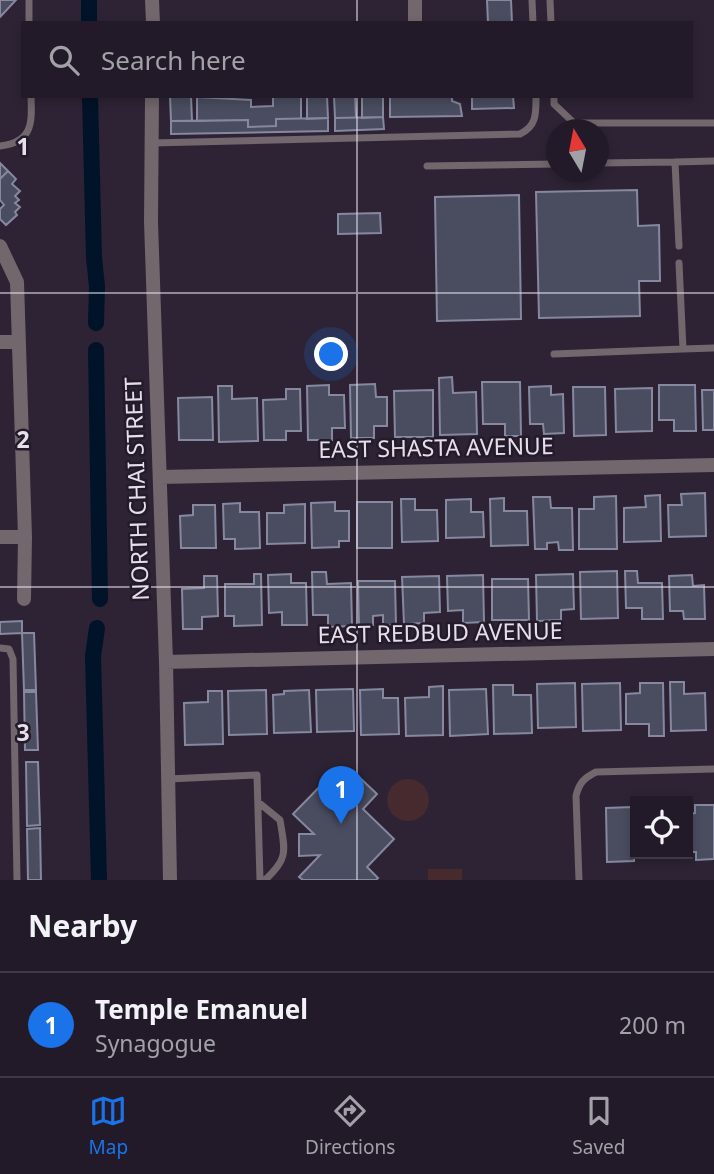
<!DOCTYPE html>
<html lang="en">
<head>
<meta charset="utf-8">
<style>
	:root { --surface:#221a28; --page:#2a2330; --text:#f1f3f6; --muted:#a2a1a8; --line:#3f3845; --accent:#1a73e8 }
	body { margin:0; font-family:"Noto Sans",sans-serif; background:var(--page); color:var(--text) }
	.controls { position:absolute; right:21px; bottom:21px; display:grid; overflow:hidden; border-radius:0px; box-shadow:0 4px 10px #0003 }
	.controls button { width:63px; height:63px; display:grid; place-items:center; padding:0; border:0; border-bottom:2px solid var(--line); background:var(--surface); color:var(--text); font:35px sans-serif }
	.compass { position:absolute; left:546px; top:119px; width:63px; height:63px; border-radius:50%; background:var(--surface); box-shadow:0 4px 10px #0003; rotate:350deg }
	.you { position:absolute; left:332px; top:355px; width:24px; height:24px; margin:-18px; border:5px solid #fff; border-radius:50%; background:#1a73e8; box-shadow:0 0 0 10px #1a73e833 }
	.badge { display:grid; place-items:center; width:46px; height:46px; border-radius:50%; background:var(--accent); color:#fff; font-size:23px; font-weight:700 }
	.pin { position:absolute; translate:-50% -58px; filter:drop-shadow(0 2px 4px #0008) }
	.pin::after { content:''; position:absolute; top:37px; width:24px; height:21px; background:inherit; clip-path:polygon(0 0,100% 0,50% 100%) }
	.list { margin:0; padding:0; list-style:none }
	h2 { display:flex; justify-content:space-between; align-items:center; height:91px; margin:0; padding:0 28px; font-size:30px }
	h2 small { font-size:23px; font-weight:400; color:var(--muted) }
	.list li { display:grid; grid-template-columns:46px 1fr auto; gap:21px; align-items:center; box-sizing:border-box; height:105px; padding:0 28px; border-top:2px solid var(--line) }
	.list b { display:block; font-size:26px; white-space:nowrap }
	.list p { margin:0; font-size:23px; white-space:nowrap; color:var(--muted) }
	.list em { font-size:23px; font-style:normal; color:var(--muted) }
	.icon { flex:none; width:38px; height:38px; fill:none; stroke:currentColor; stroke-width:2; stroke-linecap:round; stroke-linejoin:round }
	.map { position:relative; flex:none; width:714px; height:880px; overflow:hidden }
	.search { position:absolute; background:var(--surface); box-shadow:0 4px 10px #0003; left:21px; right:21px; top:21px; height:77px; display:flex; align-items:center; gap:18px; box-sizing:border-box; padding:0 24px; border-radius:0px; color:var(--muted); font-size:26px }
	.sheet { height:196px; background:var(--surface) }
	nav { display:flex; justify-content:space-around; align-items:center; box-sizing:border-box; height:98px; border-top:2px solid var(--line); background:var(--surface); font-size:19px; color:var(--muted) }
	nav a { display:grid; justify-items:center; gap:4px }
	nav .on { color:var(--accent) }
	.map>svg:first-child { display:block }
</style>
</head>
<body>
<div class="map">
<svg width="714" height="880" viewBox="0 0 714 880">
	<rect width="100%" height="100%" fill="#2d2335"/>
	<path fill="#472a2e" d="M387 800a21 21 0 1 1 42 0a21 21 0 1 1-42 0Z
		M428 869H462V880H428Z"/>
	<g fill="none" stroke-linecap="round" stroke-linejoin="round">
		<path stroke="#001329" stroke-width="16" d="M89 0V23
			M90 96 94 258 97 286 96 323
			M96 350 100 599
			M97 628 93 656 99 880"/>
	</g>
	<path fill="#4a4c60" stroke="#85889f" stroke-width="2" d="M0 0H16L0 17Z
		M487 0H511L512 23H488Z
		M170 96H191L192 121H171Z
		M273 96H301V119H276V126L248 127V120L197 121V97L251 100V107L273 106Z
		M307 96H327L328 118 307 119Z
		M334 96H355L356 118H335Z
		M362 96H383V117L362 118Z
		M390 96H452V101L460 104 462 116 390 117Z
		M472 96H513L514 108 472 109Z
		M383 117 384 129 335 131V118Z
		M328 118V131L171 134V121L248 120V127L276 126V119Z
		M0 163 8 171 0 179Z
		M8 171 16 179 12 184 20 191 15 196 19 200 15 203 20 207 15 212 17 215 6 225 0 219V209L4 205 0 200V179Z
		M637 190 638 226 659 225 660 281H639L640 316 539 318 536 192Z
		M519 195 521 319 437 321 435 197Z
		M380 213 381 233 338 234V214Z
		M452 377 453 393 476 392 477 434 440 435 439 378Z
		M482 382H520L521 436H505V424H483Z
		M375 384 376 397H387V426H374V438H351L350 385Z
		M329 385V395H344L345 428H332V440H308L307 386Z
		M659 385H695L696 431H674V420H659Z
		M218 386H232V399L257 398 258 441 219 442Z
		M551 386V395L563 394 564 433 544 434 543 424H530L529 387Z
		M573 387H605L606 435 574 436Z
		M652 388V431L616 432 615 389Z
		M286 389H300L301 431H286V440H264L263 400 286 399Z
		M433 390V437H395L394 391Z
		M702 390H714V430H703Z
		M212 397 213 440H179L178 398Z
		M705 493 706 536 669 537 668 505H682L681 494Z
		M660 495 661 541 624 542V508L646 507 645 496Z
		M616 496 617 549H579V509H594V497Z
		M533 497H550L551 508H572L573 550H559L558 542 547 543V549H535Z
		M504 498V511H527L528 545 491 546 490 499Z
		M401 499H415V510H437L438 541 402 542Z
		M471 499V512H483L484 537 446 538V500Z
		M335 502V511H349V541H339V547L312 548 311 503Z
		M357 502H392V548H357Z
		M240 503V512H259L260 548 235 549V539H224L223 504Z
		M305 504V543L267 544V513H284V505Z
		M193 505H215L216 548H181L180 516 193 515Z
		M617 571 618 618 581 619 580 572Z
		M625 571H637L638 583H662L663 619H642V608H626Z
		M312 572H326L327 584 351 583 352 626 328 627V615H313Z
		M254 574H261L262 625 234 626V616H225V584H254Z
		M291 574V583H306L307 625H282V612L269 613 268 575Z
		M573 574 574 609 561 610V620L537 621 536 575Z
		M483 575 484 622 463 623V610L448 611 447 576Z
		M692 575 693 586 704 585 705 619H684L683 611H670L669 576Z
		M204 576H217L218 616 202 617V629H183L182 589 204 588Z
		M439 576 440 612 424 613V623L404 624 402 577Z
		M492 579H528L529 620H492Z
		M358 581H395L396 625H383V615L373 616V625H359Z
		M22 621V633L0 634V622Z
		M22 633H34L36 690H24Z
		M670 682H684V694L705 693 706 730 671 731Z
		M575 683 576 727 538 728 537 684Z
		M620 683 621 730 583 731 582 684Z
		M640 683H663L664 736H649V724H626V694L640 693Z
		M493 685H513V695H531L532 733 494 734Z
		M443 686V735L406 736 405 698 429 697V687Z
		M353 689 354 731 317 732 316 690Z
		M383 689V698H398L399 734 361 735 360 690Z
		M486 689 488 734 450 736 449 690Z
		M266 690 267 734 229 735 228 691Z
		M309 690 311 732 274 733 273 695 284 694V691Z
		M208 691H222L223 744 185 745 184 703 208 702Z
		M24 692H36L38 750H25Z
		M26 762H38L40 825 27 826Z
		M335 771 350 786 359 777 377 794 363 809 394 839 367 867 378 878 376 880H303L299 877 320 855 299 856V834H314L293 814Z
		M695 805H714V859L696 860V852H692V857H671V854H688V809H691V814L695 813Z
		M632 807V815H635L634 861 607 862 606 808Z
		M40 828 41 880H28L27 829Z
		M637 854H659V857L637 858Z"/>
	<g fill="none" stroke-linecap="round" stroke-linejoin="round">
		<path stroke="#71676d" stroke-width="7" d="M29 0V23
			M532 0 533 23
			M550 0 551 23
			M554 96V104L574 123H714
			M152 143 520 134C537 126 536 113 536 96
			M0 146C33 142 32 123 31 96
			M598 163 675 162
			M427 166 556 164
			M679 246 675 162 714 161
			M679 263 683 349 714 348
			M554 354 683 349
			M0 648 9 649 13 659 17 880
			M168 779 257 775 260 880
			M258 802 280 820C285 851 289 858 265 880
			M579 880 576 796C579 783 584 778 596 772L714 769"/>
		<path stroke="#71676d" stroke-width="14" d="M152 0 153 23
			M415 0V23
			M152 96 151 222 166 662 170 880
			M0 246 17 282 25 537 24 599
			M0 342H17
			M160 477 714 465
			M0 537H25
			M166 662 714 649"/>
	</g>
	<path fill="none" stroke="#e6dfeb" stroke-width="2" stroke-opacity="0.55" d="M357 0V23M357 96V880M0 293H714M0 587H714"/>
	<g text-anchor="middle" stroke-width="5" stroke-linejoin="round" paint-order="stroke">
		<g font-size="23" fill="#e6dfeb" stroke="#231a2a">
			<text transform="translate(436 448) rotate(-1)" y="8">EAST SHASTA AVENUE</text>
			<text transform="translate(137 489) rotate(-92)" y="8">NORTH CHAI STREET</text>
			<text transform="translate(440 633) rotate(-1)" y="8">EAST REDBUD AVENUE</text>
		</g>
	</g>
	<g font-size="23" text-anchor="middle" font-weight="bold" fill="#e6dfeb" stroke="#231a2a" stroke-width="5" stroke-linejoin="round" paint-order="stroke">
		<text x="23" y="155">1</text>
		<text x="23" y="448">2</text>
		<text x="23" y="741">3</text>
	</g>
</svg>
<div class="controls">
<button><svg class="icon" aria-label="locate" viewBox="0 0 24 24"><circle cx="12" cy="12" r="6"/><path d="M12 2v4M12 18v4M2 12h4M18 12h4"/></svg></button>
</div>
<svg class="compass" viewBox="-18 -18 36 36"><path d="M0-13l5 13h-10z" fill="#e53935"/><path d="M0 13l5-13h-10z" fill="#a2a1a8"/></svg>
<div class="you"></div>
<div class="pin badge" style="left:341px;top:824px">1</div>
<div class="search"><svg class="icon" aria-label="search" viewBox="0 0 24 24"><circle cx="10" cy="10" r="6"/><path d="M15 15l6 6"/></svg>Search here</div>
</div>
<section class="sheet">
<h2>Nearby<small></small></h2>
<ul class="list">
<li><span class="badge">1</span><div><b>Temple Emanuel</b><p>Synagogue</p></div><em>200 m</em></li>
</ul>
</section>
<nav>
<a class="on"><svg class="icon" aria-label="map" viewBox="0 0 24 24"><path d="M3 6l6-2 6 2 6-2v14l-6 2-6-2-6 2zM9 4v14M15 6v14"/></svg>Map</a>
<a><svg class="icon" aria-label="directions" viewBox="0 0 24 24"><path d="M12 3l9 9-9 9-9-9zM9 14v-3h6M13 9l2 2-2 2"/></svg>Directions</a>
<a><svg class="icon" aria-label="saved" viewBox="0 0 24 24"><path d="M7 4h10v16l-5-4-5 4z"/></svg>Saved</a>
</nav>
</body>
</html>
